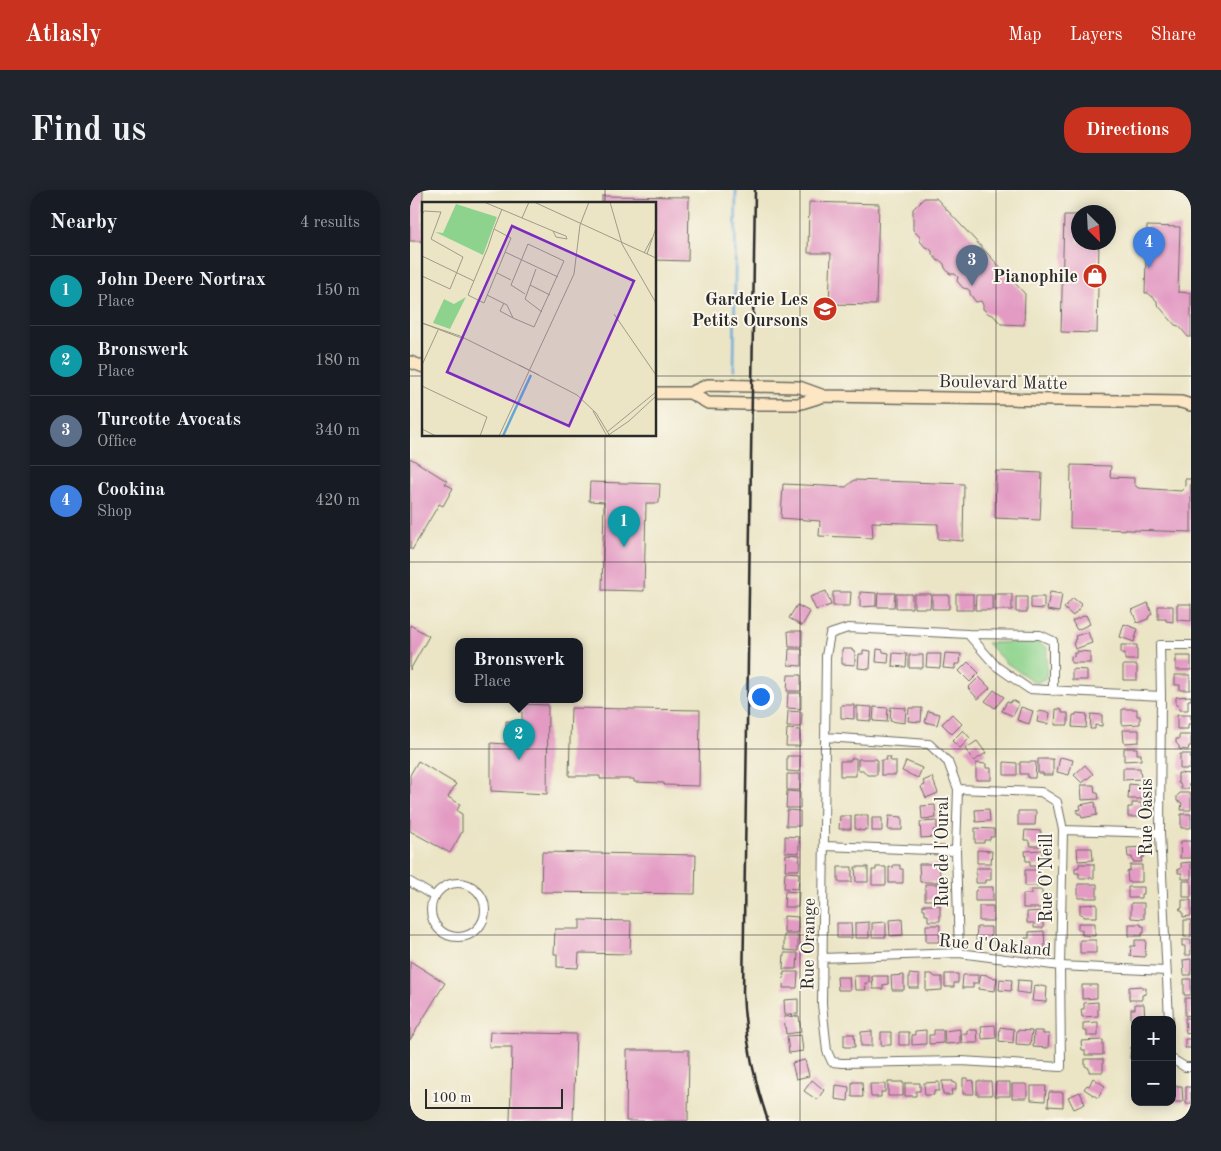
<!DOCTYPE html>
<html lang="en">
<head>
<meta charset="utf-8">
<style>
	:root { --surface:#171b24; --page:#20242c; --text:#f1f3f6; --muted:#9ea1a6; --line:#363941; --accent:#c8321e }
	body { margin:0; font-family:"Old Standard TT",serif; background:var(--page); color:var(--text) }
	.controls { position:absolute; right:15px; bottom:15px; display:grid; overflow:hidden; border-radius:10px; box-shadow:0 2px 12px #0003 }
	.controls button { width:45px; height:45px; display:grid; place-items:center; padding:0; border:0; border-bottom:1px solid var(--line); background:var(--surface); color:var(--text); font:25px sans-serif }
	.compass { position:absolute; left:661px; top:15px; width:45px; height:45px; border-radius:50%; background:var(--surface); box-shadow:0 2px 12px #0003; rotate:156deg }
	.scale { position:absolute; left:15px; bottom:12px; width:138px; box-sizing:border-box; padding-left:5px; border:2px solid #2b2b2b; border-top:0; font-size:14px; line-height:18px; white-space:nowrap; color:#2b2b2b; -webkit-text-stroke:4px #fbf7ec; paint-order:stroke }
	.you { position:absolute; left:350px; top:506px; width:18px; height:18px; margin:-12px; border:4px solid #fff; border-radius:50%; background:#1a73e8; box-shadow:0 0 0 8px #1a73e833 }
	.badge { display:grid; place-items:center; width:32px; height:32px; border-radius:50%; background:var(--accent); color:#fff; font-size:16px; font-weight:700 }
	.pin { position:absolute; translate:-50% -41px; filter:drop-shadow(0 1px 2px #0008) }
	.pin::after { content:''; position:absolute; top:26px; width:18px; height:15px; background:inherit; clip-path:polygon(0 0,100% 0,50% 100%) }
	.popup { position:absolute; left:45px; top:448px; width:128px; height:65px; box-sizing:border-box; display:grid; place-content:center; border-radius:10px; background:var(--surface); filter:drop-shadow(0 1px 4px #0005); font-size:16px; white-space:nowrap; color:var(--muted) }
	.popup b { font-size:19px; color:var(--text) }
	.popup::after { content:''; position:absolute; left:50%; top:100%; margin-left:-10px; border:10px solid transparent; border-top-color:var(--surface) }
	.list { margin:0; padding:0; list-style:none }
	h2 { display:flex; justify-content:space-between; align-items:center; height:65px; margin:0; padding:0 20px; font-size:21px }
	h2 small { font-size:16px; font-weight:400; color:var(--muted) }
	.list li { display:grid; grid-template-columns:32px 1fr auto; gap:15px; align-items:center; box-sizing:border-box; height:70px; padding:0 20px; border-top:1px solid var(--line) }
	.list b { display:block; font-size:19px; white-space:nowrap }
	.list p { margin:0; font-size:16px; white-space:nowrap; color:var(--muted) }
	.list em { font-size:16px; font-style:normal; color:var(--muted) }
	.map { position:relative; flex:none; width:781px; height:931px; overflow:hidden; border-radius:20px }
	header { display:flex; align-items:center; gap:30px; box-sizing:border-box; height:70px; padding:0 25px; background:var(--accent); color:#fff }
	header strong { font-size:24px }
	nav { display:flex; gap:28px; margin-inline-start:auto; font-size:18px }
	.intro { display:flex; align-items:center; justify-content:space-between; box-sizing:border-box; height:120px; padding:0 30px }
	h1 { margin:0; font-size:35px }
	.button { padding:12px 22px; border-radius:20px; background:var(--accent); color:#fff; font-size:18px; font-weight:700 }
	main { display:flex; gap:30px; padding:0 30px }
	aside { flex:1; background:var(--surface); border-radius:20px; box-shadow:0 2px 12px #0003 }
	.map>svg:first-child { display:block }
</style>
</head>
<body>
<header>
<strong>Atlasly</strong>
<nav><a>Map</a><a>Layers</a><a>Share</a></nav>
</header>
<div class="intro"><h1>Find us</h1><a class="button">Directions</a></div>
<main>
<aside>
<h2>Nearby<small>4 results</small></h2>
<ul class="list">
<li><span class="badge" style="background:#0f9aa8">1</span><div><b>John Deere Nortrax</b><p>Place</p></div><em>150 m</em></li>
<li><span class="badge" style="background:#0f9aa8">2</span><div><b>Bronswerk</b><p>Place</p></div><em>180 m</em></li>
<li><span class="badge" style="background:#5c6f8a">3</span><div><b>Turcotte Avocats</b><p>Office</p></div><em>340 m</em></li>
<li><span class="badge" style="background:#3f7fe0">4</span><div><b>Cookina</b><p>Shop</p></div><em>420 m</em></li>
</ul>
</aside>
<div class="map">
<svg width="781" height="931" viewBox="0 0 781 931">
	<rect width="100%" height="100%" fill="#fbf7ec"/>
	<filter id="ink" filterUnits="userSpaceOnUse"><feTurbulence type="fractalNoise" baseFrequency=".02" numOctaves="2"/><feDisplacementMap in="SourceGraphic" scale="10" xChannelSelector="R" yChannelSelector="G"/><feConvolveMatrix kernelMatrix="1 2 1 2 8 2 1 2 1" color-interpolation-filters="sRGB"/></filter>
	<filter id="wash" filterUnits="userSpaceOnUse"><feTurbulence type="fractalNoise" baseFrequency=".0096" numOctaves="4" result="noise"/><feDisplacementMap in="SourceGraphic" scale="20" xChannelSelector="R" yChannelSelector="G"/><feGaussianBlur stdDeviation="1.12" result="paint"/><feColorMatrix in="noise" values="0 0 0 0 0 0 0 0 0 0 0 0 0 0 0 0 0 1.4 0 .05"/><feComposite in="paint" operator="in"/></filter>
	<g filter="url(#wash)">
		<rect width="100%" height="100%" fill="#ebe5c6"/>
		<path fill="#8ed38d" stroke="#5c7f5c" d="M627 452 637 458 636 488 626 493 595 472 577 453Z"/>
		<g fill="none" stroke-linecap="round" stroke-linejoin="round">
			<path stroke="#64a6d8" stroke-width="2.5" d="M324 180 326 0"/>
		</g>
		<g id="blocks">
			<path fill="#e39bc4" d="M0 0H13L12 38H14V51H0Z
				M192 6 279 7 278 71 245 70V14H192Z
				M514 8H526L615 104 614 135 591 134 583 125 579 124 573 119V115L571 111 566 112 560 104V101L558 99 553 98 547 91 548 87 545 84H540L535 78 534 74 531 71H528L522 64V61L519 58 515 57 510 51V47L503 40V19Z
				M399 12 469 14 466 115 419 114 421 63H398Z
				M654 25H668V52H689L687 143 651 142Z
				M737 36 770 37 768 102 781 103V147H778L769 136 765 135 747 114V111L738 103H735Z
				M0 268 37 291 35 294 43 298 33 316 29 314 2 360 0 358Z
				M661 275 701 276 700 287 724 288V294L728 298 771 301 775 297V289H781V342L660 338Z
				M586 281 632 283 630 330 585 328Z
				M444 290 554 294 553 351 528 349V334L462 332 463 348 409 346 410 331 371 328 373 294 436 297Z
				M180 292 250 294 249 313H236L234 401 192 400 194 312 179 311Z
				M416 401 421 415 406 420 400 407Z
				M423 402H441L440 416H423Z
				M450 402 466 403V416L450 417Z
				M640 402 652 404 649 422 637 420Z
				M468 403H485L484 417H467Z
				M486 404H502V418H486Z
				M504 404H521L520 418H504Z
				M546 404H563V420H546Z
				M584 404H602V420H584Z
				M522 405H539V419H522Z
				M566 405H582V420H565Z
				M606 407H617V422H606Z
				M621 407H634V419L621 418Z
				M663 408 672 415 663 426 654 418Z
				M738 413 742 424 739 426 738 429 727 433 722 420Z
				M767 414H781V431L767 430Z
				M387 415 400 422 392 436 379 428Z
				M748 416H763V432L756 431V429H748Z
				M676 425 680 434 667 440 662 431Z
				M714 434 728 439 724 452 710 447Z
				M0 435 19 446 0 480Z
				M378 441H392V457H379Z
				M678 442 682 453 665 459 663 453 665 452 664 450 666 449 665 446Z
				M711 455H727V470H715V463H711Z
				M379 459H392V476L378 475Z
				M432 459H442V461H445V475L432 474Z
				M467 459 473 460V462L479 463 478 473 466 472Z
				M453 460 461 461 460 479 448 478 449 464H453Z
				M667 461 680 462V473H661V466L664 467V463H667Z
				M483 463 497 464 496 477 482 476Z
				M535 463 551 464 550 474H545V479L533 478Z
				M517 464H531L530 478 516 477Z
				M499 465H513V478H499Z
				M766 466H781V480H766Z
				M558 472 569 483 560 492 549 481Z
				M713 475H727V490H713Z
				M662 479 677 480V490H662Z
				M378 485H391V501H377Z
				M765 485H780V500H770V495H765Z
				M569 487 580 498 568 509 558 498Z
				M584 500 594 507 585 518 575 511Z
				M378 503H391V519L377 518Z
				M781 506V510H778V520H769V516L766 515V507Z
				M602 510 609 514 603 526 592 521 597 511 600 513Z
				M112 514 138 515 137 604 81 601V553L96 554V531L112 532Z
				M431 515H444V529L431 528Z
				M447 516 462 517 461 531 447 530Z
				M464 517 478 518 477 532 463 531Z
				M481 517 496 518 495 533 480 531Z
				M611 517 623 521 619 534 607 530Z
				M161 518 290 520 289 596 254 595V593L224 592V589H190V586H159Z
				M499 518H512L511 532 498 531Z
				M646 519 652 520V523H658V535H645Z
				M712 519H727V526H730V534L712 535Z
				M378 521 392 522 391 537H377Z
				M518 521 530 524 527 535 515 532Z
				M629 521 640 523 638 534 627 532Z
				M666 523 677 524 676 538 662 537 663 525H666Z
				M542 524 552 534 542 544 532 534Z
				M681 524 692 525V536L685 535V539H680Z
				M767 525H781V534H778V539H767Z
				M377 539 390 540V556H376Z
				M553 540 560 548 550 558 542 551Z
				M713 540H729V552L714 553Z
				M769 545H781V556H779L778 560 769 559V556L766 553V549H769Z
				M567 551 576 563 564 571 555 559Z
				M714 558H727V564H731V570L714 571Z
				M770 564H781L780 579H770Z
				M377 566H390V582L377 581Z
				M476 567H481L480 571H486V585H471V570H476Z
				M650 567 663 570 659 585 647 582Z
				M442 568H446V586H430V571H440Z
				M448 569H467V585H457L453 580H448Z
				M628 569H643V585H633V583H628Z
				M8 571 46 594 38 607 50 614 47 621 52 624V642L40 663 0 641V585Z
				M496 571 512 578 508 588 492 581Z
				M594 572 607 573V585H594Z
				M610 572H626L625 588H618V584H610Z
				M566 573 576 574V578H581V590H566Z
				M675 575 683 584 672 593 664 585Z
				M713 578H730L731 589 713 590Z
				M768 583 781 584V594H779L778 599H771V595L768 593Z
				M377 584H390V600H377Z
				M522 587 528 603 516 608 511 597 515 595 513 591Z
				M719 594 728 595V599H732V609H718Z
				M671 595H684L685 603H688L689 609 672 610Z
				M377 601 390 602V618H376Z
				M770 603H781V620H771L772 613 767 611V606Z
				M685 612 687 625 672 628 671 624H668L667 620 671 619 670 615Z
				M722 613H731L732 619 730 622V627H718V617H722Z
				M525 615 526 628 512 629 511 616Z
				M579 619 580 631 566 632 565 620Z
				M377 620 390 621V636H376Z
				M608 621H626L625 635H608Z
				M771 624H781V638H771Z
				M445 625H458V639H455L454 641 445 639Z
				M430 626H441V639H429Z
				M479 626 492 627V640H478Z
				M462 628H472V641H462Z
				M527 631V639L523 640 524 647 511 648 510 632Z
				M565 638 584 639V647H580V650H574V653H565Z
				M615 640 631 641 630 656H621L618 650H614Z
				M375 646 389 647V663L375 662Z
				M771 651H781V668H770Z
				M733 657 734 667 731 668 732 672H723L722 667H718L717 658Z
				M667 658H682L683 670 668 671Z
				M567 660 582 661 581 673H567Z
				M632 660V672H629V676H620V671H616L615 661Z
				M132 662 286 665 285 704 131 702Z
				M376 664 390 665 389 680H375Z
				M781 672V689H772V683H768V679H771V673Z
				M509 674H529L530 685H528V692H510Z
				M669 674H684V688H669V683H665V678L669 677Z
				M483 675H490V679H493V693H479V677L483 678Z
				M720 675H732V692H718L717 681 720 680Z
				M428 677H442V692H428Z
				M445 677H458V692H446Z
				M466 677H476V695H462V680H466Z
				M566 678H581V690H575V693H566Z
				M615 680H630V696H615Z
				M375 682 389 683 388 699 374 698Z
				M773 691H781V707H773Z
				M515 694H528V710H515Z
				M668 694H687V708H668Z
				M568 697H583V711H565V701L567 700Z
				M718 697H734V704H731V708H718Z
				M621 700H632V718H613V704H621Z
				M375 701 389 702 388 717H374Z
				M772 710H781V726L773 727V722L769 719 772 718Z
				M721 713H734V729L721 728Z
				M687 714V727H673V725L670 724V715Z
				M513 715H530V731H518V725H515V719H513Z
				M569 716H583V731H569Z
				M633 721V738H624V733H617V722Z
				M374 726 388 727V743H374Z
				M492 729 493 745 480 746 479 730Z
				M170 730 221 731 220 764 169 763 168 778 147 777V764H144L145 739H170Z
				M774 730H781V747H774Z
				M459 732V748H445V733Z
				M476 732V747H462V733Z
				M427 733H441L442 748H427Z
				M668 733H685V746L672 745V740H668Z
				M719 734H731V736H734V743H732V746H719Z
				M516 735H530L529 752H516Z
				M567 737H581V752L566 751Z
				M634 741 635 759H618V757H615V748H619V742Z
				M374 745H388V761L374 760Z
				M670 750H686V763H670Z
				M725 750H736L735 767 720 766 721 756H725Z
				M772 750H781V765H775V756H772Z
				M374 763H388L387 779H373Z
				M781 769V785H774L773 770Z
				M0 771 35 793 0 850Z
				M374 782H388L387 798H373Z
				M499 784 509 785V798H499Z
				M516 784H522L525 787H532V800L516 801Z
				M535 784H548V793H544V797H535Z
				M571 784 577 785 579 787 587 788 585 801 568 799Z
				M494 785V800H482L481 786Z
				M553 785H568V793H563V798H552Z
				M444 786H459V793H455L456 800H445Z
				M462 786H478V794L473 795V799H463Z
				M427 787H439L440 800H428Z
				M590 789 602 790 601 801 589 800Z
				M774 789H781V805H774Z
				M608 790 621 791 620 804 607 802Z
				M624 795 637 797 636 812 622 811Z
				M672 795H687V808L672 809Z
				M732 796V798H736V804L732 805V810H719V797Z
				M775 808H781V825L775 826Z
				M388 809V824L375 825 374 810Z
				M688 812V826L672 827 671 819H674V813Z
				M725 814H734L735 830H721V819H725Z
				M389 826 391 842 376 844 374 827Z
				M775 828H781V843L776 844Z
				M688 832V846H677V841H673V833Z
				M585 835 586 848 572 849 571 836Z
				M590 837 604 839 603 853 589 851Z
				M550 839V853L535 854 534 841Z
				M516 840V854L502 855V845H505V841Z
				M524 840H533V853L519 854V845H524Z
				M557 840H567L568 853H552L551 844H557Z
				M607 840 622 841 620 855 606 854Z
				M462 841V856H451V842Z
				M624 841H633V844H639L638 858 623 857Z
				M80 842 166 844 163 931H100L102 857H79Z
				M471 842H481V855H471Z
				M489 842H499V855H489Z
				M434 844H444L445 857H434Z
				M391 845 393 861 379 863 377 846Z
				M775 849H781V858H775Z
				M693 850V865H675V860H672L671 851Z
				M721 857H725V869L720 868Z
				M217 860H279L278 931H216Z
				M675 869H693V882H679V878L675 876Z
				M395 870 399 886 386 889 382 873Z
				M553 888H558V891L563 890 564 904H553Z
				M683 888 695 896 688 908 674 899 677 895 679 896Z
				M402 890 414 900 407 910 394 901Z
				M532 891H543V893H546V900H541L542 905H533Z
				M567 891H581L582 905H567Z
				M442 892H452L453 907H442Z
				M478 892H493V906H478Z
				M529 892V901H524V905H515L514 893Z
				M586 892H600V906H585Z
				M495 893H510V901H506V906H495Z
				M460 894H475V902H471V907H461Z
				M602 894H617V908H602Z
				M426 895 439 897 438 911 425 909Z
				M621 896H636L635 911 621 910Z
				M765 896H772L773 912H762V899H764Z
				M776 897H781V914H776Z
				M639 902H653V917L638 916Z
				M670 902 675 914 664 919 658 907Z"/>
		</g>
	</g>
	<g filter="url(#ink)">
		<use href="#blocks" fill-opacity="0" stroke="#6e6c61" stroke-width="1"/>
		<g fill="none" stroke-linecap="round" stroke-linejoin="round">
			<defs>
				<path id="minor" d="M558 444 630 445 643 451V501
					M415 547 519 554 538 572 548 599 546 661 549 763
					M548 599 631 602 647 612 653 640 650 776 651 877 551 871 432 873 422 872 417 861 412 814 416 466 420 444 438 438 558 444 586 476 619 499 751 506
					M653 640 750 643
					M414 656 546 661
					M0 692 25 707
					M21 720a27 27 0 1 1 54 0a27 27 0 1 1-54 0Z
					M412 768 549 763 650 776 756 781
					M759 830 750 643 751 506 750 455H781
					M762 869 775 877H781"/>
				<path id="secondary" d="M0 172 14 177
					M245 203H280L298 195 342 196 389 197 414 206
					M280 203 298 213 336 214H388L414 206 771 212 781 215"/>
			</defs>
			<use href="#minor" stroke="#6e6c61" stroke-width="10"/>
			<use href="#secondary" stroke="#6e6c61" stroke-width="14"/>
			<use href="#minor" stroke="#fff" stroke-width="8"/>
			<use href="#secondary" stroke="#fce6c4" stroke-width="11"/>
			<path stroke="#2b2b2b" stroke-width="2.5" d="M345 0 333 802C335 848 343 888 358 931"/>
		</g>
	</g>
	<path fill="none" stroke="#2b2b2b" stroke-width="1" stroke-opacity="0.55" d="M195 0V14M390 0V931M586 0V931M0 186H14M245 186H781M195 245V931M0 372H781M0 559H781M0 745H781"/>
	<defs>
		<symbol id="shop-disc" viewBox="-11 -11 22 22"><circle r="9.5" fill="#c8321e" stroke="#fbf7ec"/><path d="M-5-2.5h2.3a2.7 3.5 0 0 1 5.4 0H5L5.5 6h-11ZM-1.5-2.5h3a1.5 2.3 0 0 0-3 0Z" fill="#fff"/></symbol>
		<symbol id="school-disc" viewBox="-11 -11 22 22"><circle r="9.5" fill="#c8321e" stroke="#fbf7ec"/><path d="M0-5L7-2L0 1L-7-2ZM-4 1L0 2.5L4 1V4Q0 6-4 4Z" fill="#fff"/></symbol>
	</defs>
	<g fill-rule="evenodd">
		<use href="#shop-disc" x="671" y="72" width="28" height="28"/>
		<use href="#school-disc" x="401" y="105" width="28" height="28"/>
	</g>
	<g text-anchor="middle" stroke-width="4" stroke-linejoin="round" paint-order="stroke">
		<g font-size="18" font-weight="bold" fill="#2b2b2b" stroke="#fbf7ec" text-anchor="end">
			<text x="668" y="92">Pianophile</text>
			<text x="398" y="115">Garderie Les<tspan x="398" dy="21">Petits Oursons</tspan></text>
		</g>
		<g font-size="18" fill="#2b2b2b" stroke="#fbf7ec">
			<text transform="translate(593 192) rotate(1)" y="6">Boulevard Matte</text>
			<text transform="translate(736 627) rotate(-90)" y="6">Rue Oasis</text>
			<text transform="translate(532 662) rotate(-90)" y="6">Rue de l'Oural</text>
			<text transform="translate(636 688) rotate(-90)" y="6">Rue O'Neill</text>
			<text transform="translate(398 754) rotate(-89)" y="6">Rue Orange</text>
			<text transform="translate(585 755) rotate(5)" y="6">Rue d'Oakland</text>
		</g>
	</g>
	<g transform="translate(12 12)">
		<rect width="234" height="234" fill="#ebe5c6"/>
		<path d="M34 2 75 15 61 53 13 30 21 31ZM44 95 28 127 11 121 22 97 32 102Z" fill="#8ed38d"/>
		<path fill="none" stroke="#64a6d8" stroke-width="2.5" d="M81 234 109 173"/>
		<path fill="none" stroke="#9e9b88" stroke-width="1" d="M62 0 131 29M112 0 234 56M188 0 200 42 234 101M0 13 2 9 19 10 9 37 41 55 28 87 0 74M100 16 107 0M72 27 89 36 62 101 46 93 66 45 72 27 80 7M131 29 144 34 145 37 134 35ZM83 50 136 75M222 51 230 36M225 52 234 26M0 54 52 79M114 67 103 97 120 110M75 71 89 78M108 83 128 93M65 93 85 103 91 116 112 125 142 59 106 42 89 83 103 92M82 101 78 109 91 116M192 112 234 173M0 121 38 134 117 173M0 121 42 137M0 163 16 128M97 163 155 193 174 211 188 234M0 184 65 215 58 234M171 209 185 234 207 219 234 194M0 227 14 234M185 230 234 190M77 234 152 72 158 23 167 0"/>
		<path fill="#7b2cbf" fill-opacity="0.15" stroke="#7b2cbf" stroke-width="2.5" d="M90 24 212 79 147 224 25 170Z"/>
		<rect width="234" height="234" fill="none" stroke="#2b2b2b" stroke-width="2.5"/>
	</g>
</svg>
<div class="controls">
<button>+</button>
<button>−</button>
</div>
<svg class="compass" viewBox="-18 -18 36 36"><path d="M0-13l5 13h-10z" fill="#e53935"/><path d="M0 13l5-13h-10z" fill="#9ea1a6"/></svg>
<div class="scale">100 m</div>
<div class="you"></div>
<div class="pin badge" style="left:214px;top:357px;background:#0f9aa8">1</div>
<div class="pin badge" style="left:109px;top:570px;background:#0f9aa8">2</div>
<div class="popup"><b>Bronswerk</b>Place</div>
<div class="pin badge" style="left:562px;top:96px;background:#5c6f8a">3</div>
<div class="pin badge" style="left:739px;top:78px;background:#3f7fe0">4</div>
</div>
</main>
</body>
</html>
